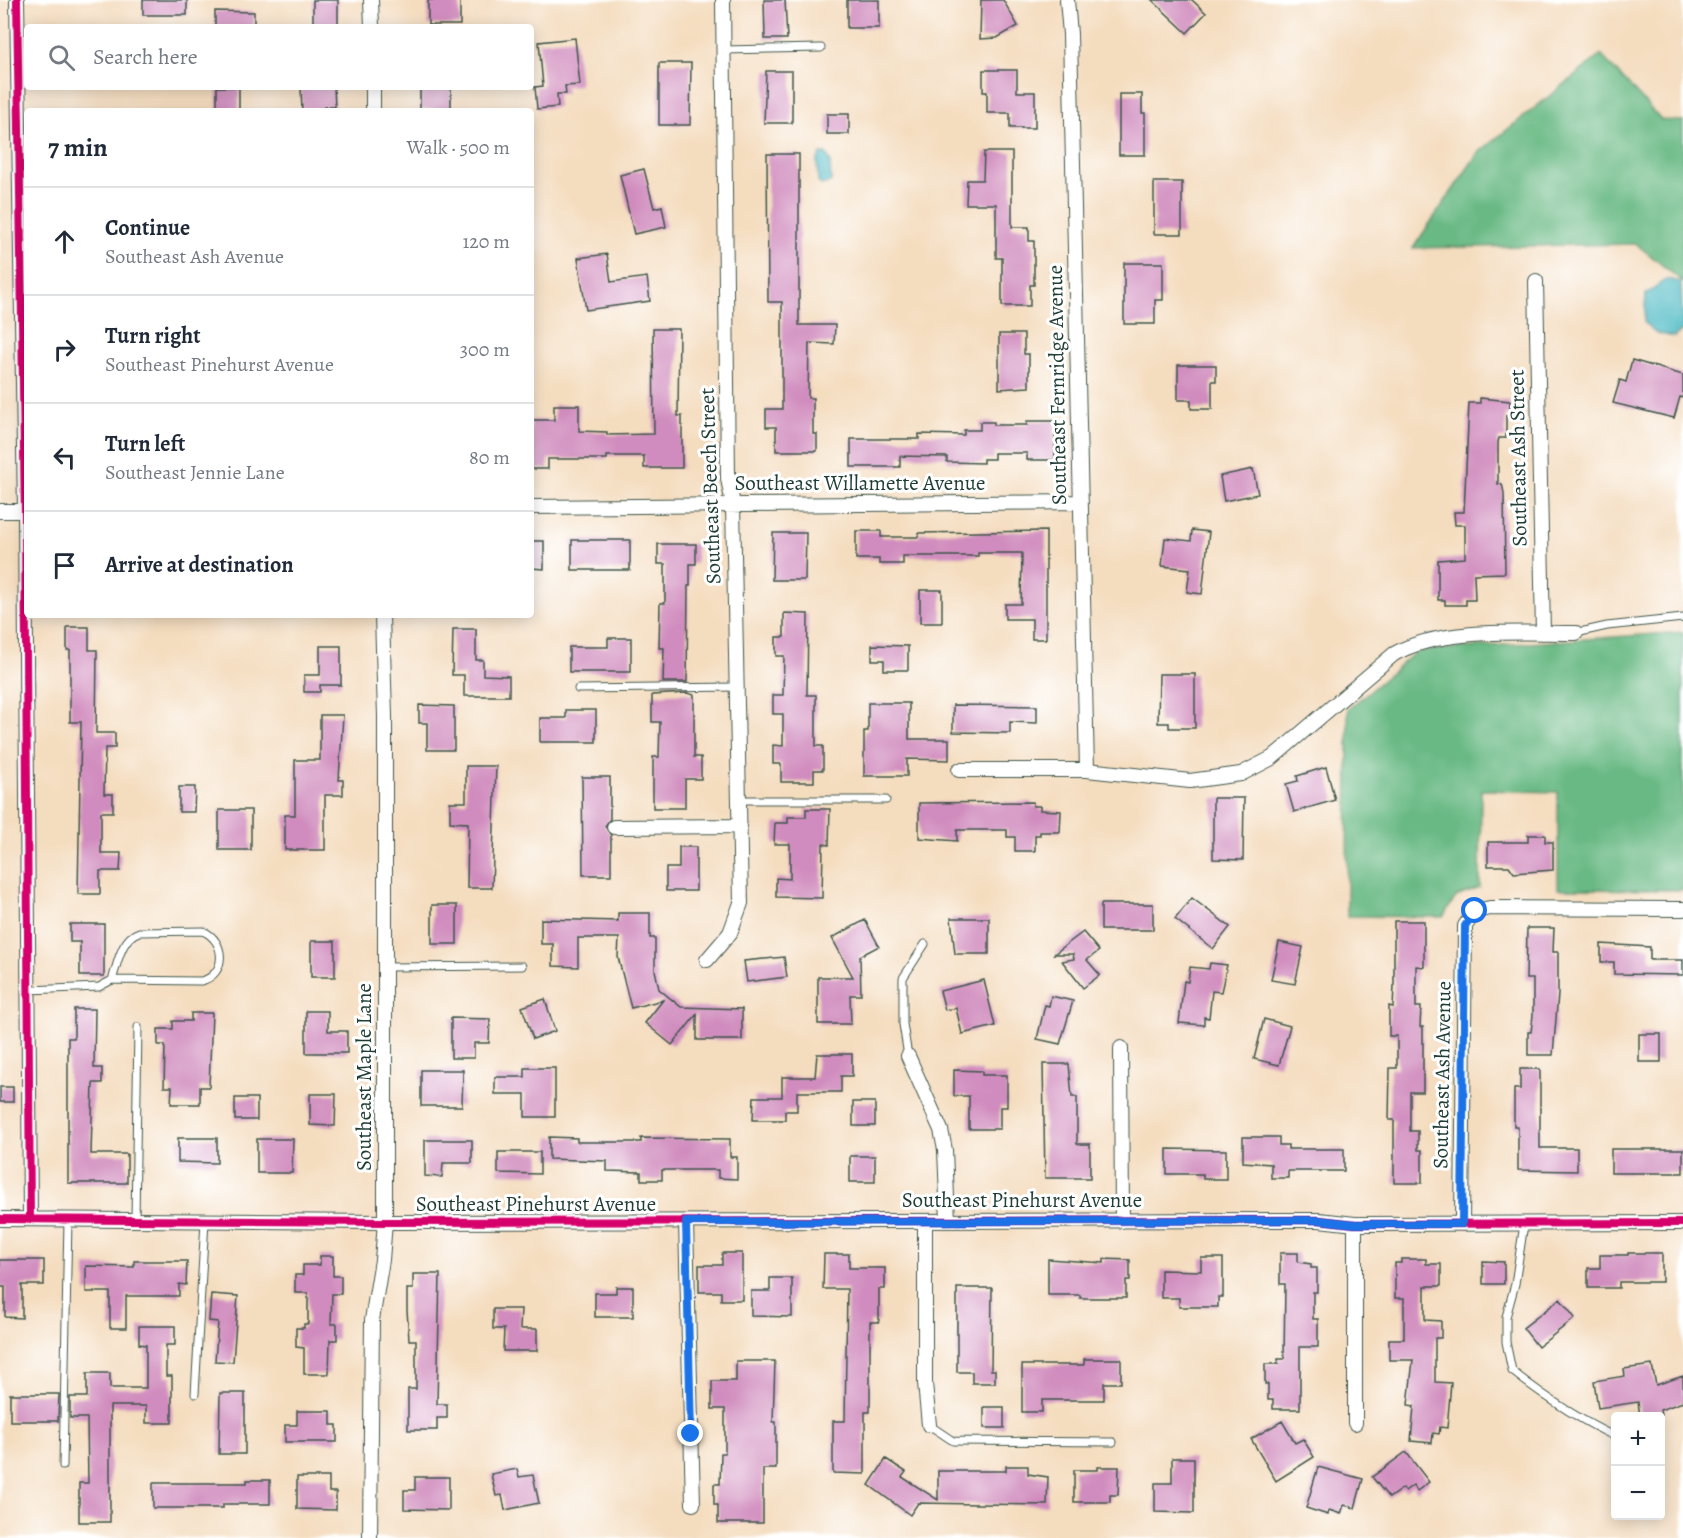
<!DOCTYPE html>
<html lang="en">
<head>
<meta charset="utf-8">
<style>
	:root { --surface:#fff; --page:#f6f6f7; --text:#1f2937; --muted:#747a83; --line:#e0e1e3 }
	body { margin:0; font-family:Alegreya,serif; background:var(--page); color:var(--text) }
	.controls { position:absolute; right:18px; bottom:18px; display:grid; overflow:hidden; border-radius:6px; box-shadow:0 3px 15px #0003 }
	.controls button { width:54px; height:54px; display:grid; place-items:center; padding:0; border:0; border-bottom:2px solid var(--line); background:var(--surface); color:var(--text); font:30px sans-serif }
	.stop { position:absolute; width:18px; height:18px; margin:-14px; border:4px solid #1a73e8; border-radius:50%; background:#fff }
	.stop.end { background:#1a73e8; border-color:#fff; box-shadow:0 2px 6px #0008 }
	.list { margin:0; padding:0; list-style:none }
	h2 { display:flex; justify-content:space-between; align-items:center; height:78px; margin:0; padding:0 24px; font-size:26px }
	h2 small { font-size:20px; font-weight:400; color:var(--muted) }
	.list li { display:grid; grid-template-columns:39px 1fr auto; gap:18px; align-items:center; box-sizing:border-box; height:108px; padding:0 24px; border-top:2px solid var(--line) }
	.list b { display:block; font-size:22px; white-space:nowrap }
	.list p { margin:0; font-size:20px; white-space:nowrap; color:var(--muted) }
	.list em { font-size:20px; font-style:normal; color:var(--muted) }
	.icon { flex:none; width:33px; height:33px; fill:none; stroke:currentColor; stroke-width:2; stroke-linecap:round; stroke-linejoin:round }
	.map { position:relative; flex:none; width:1683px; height:1538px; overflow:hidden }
	.search { position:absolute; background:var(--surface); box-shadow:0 3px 15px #0003; left:24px; top:24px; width:510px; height:66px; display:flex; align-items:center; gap:15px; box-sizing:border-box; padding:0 21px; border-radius:6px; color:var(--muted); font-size:22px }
	.panel { position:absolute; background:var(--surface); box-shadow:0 3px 15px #0003; left:24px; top:108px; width:510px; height:510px; border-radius:6px }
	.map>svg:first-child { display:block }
</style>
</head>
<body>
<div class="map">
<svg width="1683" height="1538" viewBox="0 0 1683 1538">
	<rect width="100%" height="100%" fill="#fff"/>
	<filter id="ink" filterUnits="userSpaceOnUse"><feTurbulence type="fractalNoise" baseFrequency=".0167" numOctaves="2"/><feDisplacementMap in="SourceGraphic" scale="12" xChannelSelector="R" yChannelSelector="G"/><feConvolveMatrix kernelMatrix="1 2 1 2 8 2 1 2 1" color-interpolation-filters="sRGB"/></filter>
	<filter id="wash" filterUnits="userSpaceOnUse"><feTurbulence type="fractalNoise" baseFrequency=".008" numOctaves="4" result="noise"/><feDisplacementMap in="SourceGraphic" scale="24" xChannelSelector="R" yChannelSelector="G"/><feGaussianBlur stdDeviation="1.35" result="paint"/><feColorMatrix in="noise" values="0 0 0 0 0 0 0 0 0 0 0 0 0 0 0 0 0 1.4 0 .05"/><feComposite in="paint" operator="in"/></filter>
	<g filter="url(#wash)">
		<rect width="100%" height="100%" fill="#f4dcbe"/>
		<path fill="#69b984" stroke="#447b5c" stroke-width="1.5" d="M1601 55 1661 120 1683 121V282L1636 244 1413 248 1478 153Z
			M1683 632V890L1558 889V792L1481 790 1480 888 1456 897 1443 917 1347 916 1348 709 1417 651Z"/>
		<path fill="#4ab8c2" stroke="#347a7b" stroke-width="1.5" d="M821 154H827L830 161 831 182 821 185 818 182 817 161Z
			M1667 279 1681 282 1683 330 1674 337 1655 333 1644 322 1646 294Z"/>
		<g id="blocks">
			<path fill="#d08cbe" d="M143 0H187V15H143Z
				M313 0H338V25H313Z
				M428 0H460V25H428Z
				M764 0H785L787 39H765Z
				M847 0H879V28H847Z
				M981 0H1003L1018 26 997 38 980 39Z
				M1152 0H1192L1206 13 1187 33Z
				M215 11 254 12V27H215Z
				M575 38 580 85 565 86 566 94H557L558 107 537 109 535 87 543 86 539 42Z
				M659 63H691L690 125H659Z
				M983 70H1017V92H1035V128H1010V113H987V92H983Z
				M766 71H792V123H764Z
				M217 87H239V111H217Z
				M334 87 335 107H324V111H302L301 88Z
				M420 87H451V109H420Z
				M1119 94H1142V113H1145V155H1119Z
				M827 114H849V134H827Z
				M984 152H1012V227H1029V241H1034V285H1030V306H1002V258H996V204H966L967 180H983Z
				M767 154H799V325H835L834 344 809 343 808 398H813V434H817V451H776V427H766V409H782V302H768Z
				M644 169 654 208 662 206 666 227 634 234 620 175Z
				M1154 182H1182V234H1154Z
				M607 254 611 282 647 277 650 301 586 310 578 258Z
				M1124 263H1163V300H1155V324H1124Z
				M653 329H679L678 416H682V468H644V456H607V459H548V469H531V420H554V405H579V431L607 432V435L654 434Z
				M999 334H1024V354H1029V387L999 389Z
				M1632 360 1683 375V398L1680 397 1674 418 1613 403 1620 380 1626 382Z
				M1178 365H1216V381H1212V409H1191V400H1178Z
				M1480 398 1510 401V415H1506V438H1499L1498 442V484H1502L1504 493 1505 573 1474 574 1475 600H1466V605H1445V600H1438V560L1465 558V525H1455L1454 512H1464L1469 403H1480Z
				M1027 421H1055V460H1027V453H994V459H983V463L947 462V457L900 456V467H851V439H919V434L964 435V430H980V422H994V425H1027Z
				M1253 469 1258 494 1224 501 1220 476Z
				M1192 530 1209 532 1202 594 1187 592 1190 569 1162 566 1165 538 1191 541Z
				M856 531H881V537H919V533L1046 531V639H1032V619H1005V604H1021L1022 553H978V556H903V564H879V559H856Z
				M773 533H806L805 580H772Z
				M572 540H630V570H572Z
				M531 541H544V569L531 568Z
				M658 544H696V564H690V586H688L687 682H663L664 648H659L660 603H665V564H658Z
				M920 590H942V623H920Z
				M784 613 808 614 807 695H816V746H823V770H814V782H781V764H773V745L783 746V714H773V695H783L784 656H776V637H784Z
				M67 627H89V650H97L96 733H115V748H105L104 794H113V812H101V853H121L120 871H100V894H78L81 722H70V650H67Z
				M453 629H476V660H483V675L509 676V696H464V675H452Z
				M608 638H631V672H569V647H608Z
				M872 645 908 646V670H884V660H872Z
				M320 646H341V685H320V692H304V675H320Z
				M1159 674H1195V728H1169V723H1158Z
				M687 693 694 695V757H701V779H685V808H653V757H659L660 722H652V695Z
				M868 703H909V739H949V760L907 759V776H864V731H868Z
				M419 705 454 706V750H427V723H419Z
				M953 705 1037 706V723L1010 722V733L953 732Z
				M566 710H596V742H540V718H566Z
				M320 715H343L339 780H343V795H325V850H285V815H295V760H320Z
				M466 766H496L492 888H467L468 823 450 822V802H466Z
				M1326 767 1335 800 1294 812 1286 784 1298 781 1297 776Z
				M582 777H610V819L605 826 611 835V875H583Z
				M179 787H195L194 812H179Z
				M1213 798H1244L1243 860 1213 859Z
				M1033 802V806H1040V810L1061 811 1060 832H1040V835H1035V851H1015V837H1007V830H957V841L919 838V803Z
				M806 809H830L829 845 823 844 822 898 776 897V878L790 879V844H774L775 823H788V817H806Z
				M219 810H251V850H219Z
				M1528 835H1545V842H1553V870L1514 873 1509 866H1488V842H1528Z
				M679 847H696V891H666V868H679Z
				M1192 898 1230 927 1213 949 1175 919Z
				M1101 904H1153V930H1101Z
				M432 905H457V944H432Z
				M618 913H650V938H655V970L659 989 681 1007 742 1009V1040H697V1014L672 1045 645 1023 663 1000 631 1008 618 957 619 938H578V967L553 966V944H541V919L618 921Z
				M951 918H989V954H955Z
				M865 920 879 946 860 956 861 995H850L851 1024H818V977H853L832 938Z
				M1394 921H1424V967L1416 966V1007H1421L1420 1027H1423V1092H1410V1131H1418V1150H1422V1183H1394V1120H1389L1390 1068H1397V1036H1389V1006L1393 1007 1394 986Z
				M70 924H104V976H80V942H70Z
				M1527 928H1554L1553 952H1558V994L1553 1055H1528V1032H1531L1533 1015V979H1526Z
				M1083 932 1099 951 1087 960 1100 975 1083 988 1062 961 1074 959 1073 954H1054Z
				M311 941H335V977H311Z
				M1279 942 1303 947 1295 984 1271 980Z
				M1601 944 1650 947V960H1683V975L1614 974V962H1601Z
				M784 957 787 977 747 982 744 961Z
				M1210 963 1227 965 1221 992 1212 991 1209 1018 1204 1017V1025L1179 1023 1184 981 1188 982 1190 967 1209 969Z
				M984 980 995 1026 962 1034 956 1008 945 1010 940 991Z
				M1051 996 1073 1001 1060 1044 1037 1039 1045 1005 1049 1006Z
				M545 999 555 1031 533 1039 522 1007Z
				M74 1009H95L94 1068H102V1083H93L91 1154H127V1183H68V1038H74Z
				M306 1011H328V1031H347V1053H306Z
				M191 1013H212L209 1087H200V1104H171L172 1087H164L165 1045H158V1029H173V1021H191Z
				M451 1018 490 1019 489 1043H474V1058H451Z
				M1264 1019 1290 1026 1279 1065 1254 1059Z
				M1639 1034H1661V1062H1639Z
				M817 1054H852V1076H841V1092H797V1111H785V1120H753L754 1097H782V1077H815Z
				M1043 1064H1069L1072 1097H1077V1144H1090V1178H1045Z
				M525 1068H555V1117H525V1094H495V1077H525Z
				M1520 1069H1540V1148H1577V1171L1518 1170V1127H1514V1089H1520Z
				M421 1070H463L462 1106H421Z
				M954 1070 982 1071V1075H1007V1107H1000V1129H969V1096H954Z
				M0 1087H13V1102H0Z
				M310 1094H336L335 1126 310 1125Z
				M235 1098H257V1120H235Z
				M853 1102H875V1126H853Z
				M549 1137 577 1138V1142H641V1138L730 1139V1157H737V1179L718 1178V1170H662V1180H641V1172L607 1171V1161L549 1159Z
				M1243 1137H1279V1145H1288V1149H1344V1171H1288V1178H1271V1164L1243 1162Z
				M178 1138H217V1163L178 1162Z
				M257 1139H293L292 1173H257Z
				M425 1140H472V1163H443L442 1177 425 1176Z
				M1167 1149 1226 1150V1179H1203V1174H1167Z
				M1611 1149H1683V1173H1611Z
				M498 1152H540V1174L498 1173Z
				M850 1156H875V1182H850Z
				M722 1253H742V1300H721V1292H699V1265H722Z
				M1280 1253H1298V1262L1311 1264V1268H1317V1292H1313V1319H1318V1347H1300V1409H1273V1400H1268V1384H1265V1364H1278V1359H1284L1285 1284H1280Z
				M1628 1253H1662V1282H1619V1288H1588V1268H1600V1255H1628Z
				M824 1254H849V1268H885V1289H879V1322H870V1412H865V1474L833 1473V1421H845L847 1289H823Z
				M320 1256H333V1276H341V1294H332L331 1324H337V1340H330L329 1374H304V1348L296 1347V1328H304V1324H308V1293H295V1275H303V1265H320Z
				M1201 1258H1223V1297H1218V1307H1179V1298H1161V1270L1201 1271Z
				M1048 1259 1104 1263V1259L1130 1260V1280H1126V1298H1080V1295H1048Z
				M1401 1259H1426V1264H1441V1286H1425V1320L1441 1321V1338H1435V1382L1451 1383 1447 1428 1440 1427 1439 1434 1433 1433 1432 1443 1411 1441 1414 1406 1408 1405 1413 1360H1389V1339H1404V1298H1395V1263H1401Z
				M0 1260H44V1285H22V1318L5 1317V1287H0Z
				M134 1261H187L186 1285 179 1284V1296H126V1328H110V1292H86V1266L134 1267Z
				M1483 1261 1504 1262V1284H1483Z
				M413 1274H440L437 1404H447V1418H437V1430H408V1389H416V1340H409L407 1310V1289H413Z
				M770 1278H792V1317L751 1316V1291H770Z
				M616 1287H633V1317H595V1293H616Z
				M957 1288H992L991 1370H995V1383H972V1372H957Z
				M211 1294 238 1296 233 1362 215 1361 218 1322 209 1321Z
				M1560 1299 1575 1318 1538 1347 1523 1328Z
				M493 1309H521L520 1329H537V1351H503L504 1329H493Z
				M139 1326H175V1345H166V1376H172V1423H146V1406H110V1522H79V1483H88L87 1418H70V1397H87V1373H110V1388H146V1345L139 1344Z
				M1084 1359H1121V1383H1104V1400H1042V1412H1022V1365H1084Z
				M736 1361H775L773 1422H776V1469H763V1523H718V1505H714V1484H720L721 1453H725V1409H712V1381H736Z
				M1652 1365 1656 1385 1683 1376V1402L1660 1410 1661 1416H1640L1638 1402 1598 1408 1594 1381 1625 1376 1624 1369Z
				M220 1393H245V1454H219Z
				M10 1394H59L58 1421H10Z
				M984 1407H1004V1428H984Z
				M297 1411H331V1425H337V1442H285V1425H297Z
				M1282 1421 1295 1443 1303 1439 1314 1457 1276 1481 1251 1439Z
				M1406 1452 1429 1482 1417 1491 1413 1485 1405 1491 1403 1488 1389 1498 1372 1477Z
				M1172 1458H1194V1513L1155 1512V1483H1172Z
				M886 1459 906 1472 902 1477 938 1500V1471H1006V1466H1028V1474L1048 1477 1047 1505 918 1503 910 1515 869 1485Z
				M1098 1467H1119L1118 1495H1110V1502H1074V1470H1098Z
				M1318 1467 1363 1479 1355 1508 1344 1505 1341 1514 1329 1510 1328 1515 1306 1508Z
				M517 1469 519 1477 533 1475 539 1503 505 1510 502 1495 496 1496 491 1474Z
				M297 1477H329V1492H336V1510L297 1509Z
				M415 1477H449V1510L404 1509V1490H415Z
				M247 1480H270V1504H223V1508H153V1483H247Z"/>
		</g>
	</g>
	<g filter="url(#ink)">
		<use href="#blocks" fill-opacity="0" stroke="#3f5549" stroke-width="1.5"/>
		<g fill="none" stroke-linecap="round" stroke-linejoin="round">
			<defs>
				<path id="lane" d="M724 50 821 48
					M1576 633 1607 626 1683 618
					M578 689 737 687
					M739 800H886
					M385 967 522 966
					M29 990 99 987 112 980C118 963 121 938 139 932L203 931C226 941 227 975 201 981L112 980
					M908 1056 903 1024V978L925 944
					M135 1220 138 1027
					M1524 1224 1515 1284 1506 1317V1342L1512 1371C1545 1397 1577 1419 1616 1437
					M195 1394 205 1221
					M929 1425 953 1441 1113 1442
					M63 1466 68 1220"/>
				<path id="street" d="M17 0 25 511 30 1219
					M371 0 372 27
					M1067 0 1070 34 1087 770
					M373 87V111
					M1536 281 1543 633
					M531 507 1081 502
					M0 511H27
					M959 770H1087L1190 781 1241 774 1272 758 1394 654C1441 627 1521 633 1576 633
					M614 827 740 826
					M707 960 730 933 741 903 733 505 728 478 723 0
					M1121 1048 1122 1221
					M908 1056 941 1130 945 1150 948 1221
					M0 1219 385 1222 1319 1220 1355 1224 1683 1223
					M925 1221V1383L929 1425
					M686 1222 693 1504
					M1355 1224V1423
					M1462 1224 1465 926 1475 911 1490 908 1683 909
					M370 1538 372 1320 382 1260 385 1222V716L382 615"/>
			</defs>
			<use href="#lane" stroke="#3f5549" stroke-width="9"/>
			<use href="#street" stroke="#3f5549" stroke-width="16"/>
			<use href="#lane" stroke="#fff" stroke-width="7"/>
			<use href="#street" stroke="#fff" stroke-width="14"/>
			<defs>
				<path id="cycleway" d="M17 0 25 511 30 1219
					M0 1219 385 1222 1319 1220 1355 1224 1683 1223"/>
			</defs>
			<use href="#cycleway" stroke="#fff" stroke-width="11"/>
			<use href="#cycleway" stroke="#d6006c" stroke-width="8"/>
		</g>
	</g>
	<g fill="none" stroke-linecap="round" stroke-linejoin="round" filter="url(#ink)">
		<path stroke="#1a73e8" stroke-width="8" d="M691 1434 686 1222 1319 1220 1355 1224H1462L1465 926 1475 911"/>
	</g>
	<g text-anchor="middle" stroke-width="6" stroke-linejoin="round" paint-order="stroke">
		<g font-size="21" fill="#1f3d34" stroke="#fff">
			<text transform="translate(1057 385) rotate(-91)" y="7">Southeast Fernridge Avenue</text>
			<text transform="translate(1518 458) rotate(-91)" y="7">Southeast Ash Street</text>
			<text x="860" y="490">Southeast Willamette Avenue</text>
			<text transform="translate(710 486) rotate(-92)" y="7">Southeast Beech Street</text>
			<text transform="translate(1442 1075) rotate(-89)" y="7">Southeast Ash Avenue</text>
			<text transform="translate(364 1077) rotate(-90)" y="7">Southeast Maple Lane</text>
			<text x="1022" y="1207">Southeast Pinehurst Avenue</text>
			<text x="536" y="1211">Southeast Pinehurst Avenue</text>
		</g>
	</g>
</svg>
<div class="controls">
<button>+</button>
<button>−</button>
</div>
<div class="stop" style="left:1475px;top:911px"></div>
<div class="stop end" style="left:691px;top:1434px"></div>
<div class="search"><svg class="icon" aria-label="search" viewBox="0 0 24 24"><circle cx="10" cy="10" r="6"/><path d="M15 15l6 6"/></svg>Search here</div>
<section class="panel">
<h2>7 min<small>Walk · 500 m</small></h2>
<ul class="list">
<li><svg class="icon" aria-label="ahead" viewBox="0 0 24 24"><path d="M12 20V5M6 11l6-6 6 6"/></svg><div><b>Continue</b><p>Southeast Ash Avenue</p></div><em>120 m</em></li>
<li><svg class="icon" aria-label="right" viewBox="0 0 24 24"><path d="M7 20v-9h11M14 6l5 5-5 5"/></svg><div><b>Turn right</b><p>Southeast Pinehurst Avenue</p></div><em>300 m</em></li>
<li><svg class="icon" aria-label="left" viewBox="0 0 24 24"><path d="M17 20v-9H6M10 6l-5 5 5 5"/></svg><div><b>Turn left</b><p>Southeast Jennie Lane</p></div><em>80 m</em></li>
<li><svg class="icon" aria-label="arrive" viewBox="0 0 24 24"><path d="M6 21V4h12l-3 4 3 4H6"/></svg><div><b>Arrive at destination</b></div></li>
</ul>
</section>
</div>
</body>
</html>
